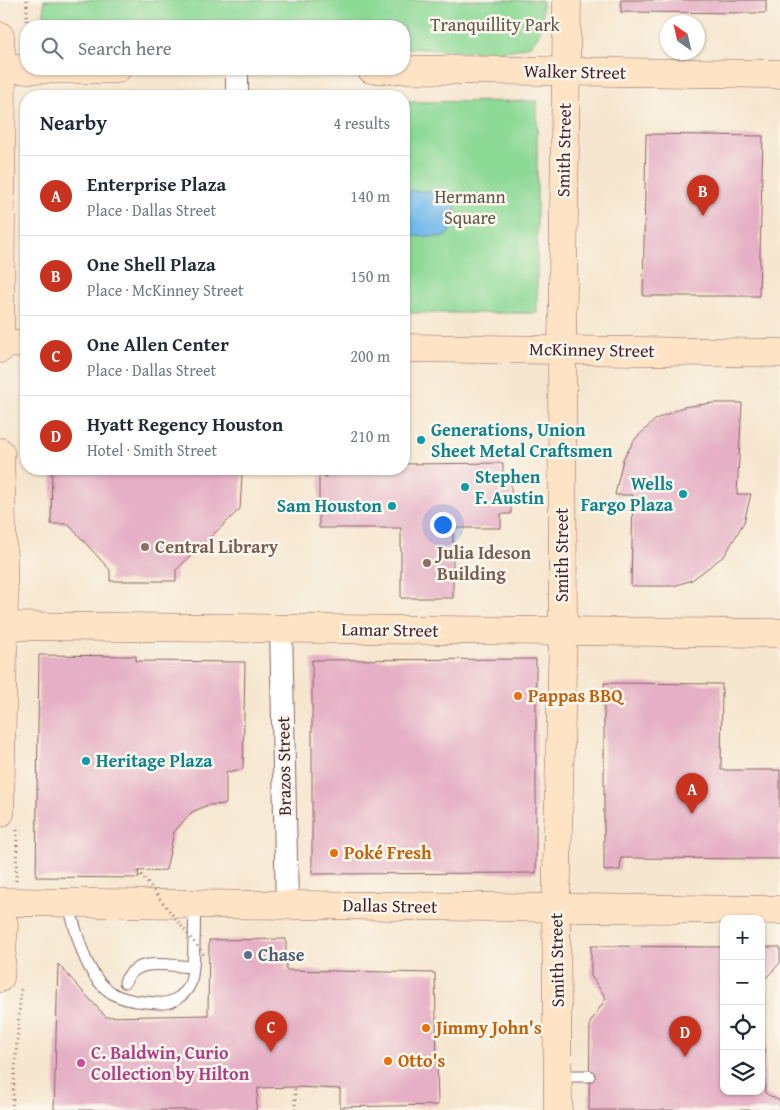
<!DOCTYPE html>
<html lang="en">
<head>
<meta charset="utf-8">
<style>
	:root { --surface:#fff; --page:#f6f6f7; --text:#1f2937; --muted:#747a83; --line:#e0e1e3; --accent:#c8321e }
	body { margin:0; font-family:"Gentium Book Plus",serif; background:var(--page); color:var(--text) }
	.controls { position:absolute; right:15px; bottom:15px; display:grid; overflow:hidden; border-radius:10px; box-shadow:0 1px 4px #0004 }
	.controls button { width:45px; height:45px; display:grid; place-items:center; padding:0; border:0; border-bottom:1px solid var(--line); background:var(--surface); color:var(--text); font:25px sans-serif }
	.compass { position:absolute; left:660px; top:15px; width:45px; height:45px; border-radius:50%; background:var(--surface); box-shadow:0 1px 4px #0004; rotate:326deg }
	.you { position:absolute; left:442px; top:524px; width:18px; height:18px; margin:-12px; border:4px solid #fff; border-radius:50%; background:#1a73e8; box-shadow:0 0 0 8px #1a73e833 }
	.badge { display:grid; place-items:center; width:32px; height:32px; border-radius:50%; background:var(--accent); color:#fff; font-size:16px; font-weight:700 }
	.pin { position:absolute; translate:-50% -41px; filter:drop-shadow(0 1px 2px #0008) }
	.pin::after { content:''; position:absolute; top:26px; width:18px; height:15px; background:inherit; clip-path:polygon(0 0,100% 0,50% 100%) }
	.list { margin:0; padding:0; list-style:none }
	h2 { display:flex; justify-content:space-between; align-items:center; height:65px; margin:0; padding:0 20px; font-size:21px }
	h2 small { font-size:16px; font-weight:400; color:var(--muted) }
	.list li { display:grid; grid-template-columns:32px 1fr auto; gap:15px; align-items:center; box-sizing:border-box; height:80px; padding:0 20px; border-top:1px solid var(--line) }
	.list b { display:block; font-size:19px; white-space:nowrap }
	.list p { margin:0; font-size:16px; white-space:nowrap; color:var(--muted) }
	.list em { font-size:16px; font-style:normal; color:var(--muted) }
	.icon { flex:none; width:28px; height:28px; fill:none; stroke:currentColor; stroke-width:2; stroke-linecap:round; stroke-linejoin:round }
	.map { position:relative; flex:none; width:780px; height:1110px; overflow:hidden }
	.search { position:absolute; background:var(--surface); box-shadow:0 1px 4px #0004; left:20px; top:20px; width:390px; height:55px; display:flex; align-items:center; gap:12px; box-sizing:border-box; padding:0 18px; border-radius:20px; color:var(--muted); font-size:19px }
	.panel { position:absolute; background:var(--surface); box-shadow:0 1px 4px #0004; left:20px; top:90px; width:390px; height:385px; border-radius:20px }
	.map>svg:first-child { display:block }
</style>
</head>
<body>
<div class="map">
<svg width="780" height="1110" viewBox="0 0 780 1110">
	<rect width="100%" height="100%" fill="#fbf7ec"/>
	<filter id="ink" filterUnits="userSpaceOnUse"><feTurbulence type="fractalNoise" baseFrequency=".02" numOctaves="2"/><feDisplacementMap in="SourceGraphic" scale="10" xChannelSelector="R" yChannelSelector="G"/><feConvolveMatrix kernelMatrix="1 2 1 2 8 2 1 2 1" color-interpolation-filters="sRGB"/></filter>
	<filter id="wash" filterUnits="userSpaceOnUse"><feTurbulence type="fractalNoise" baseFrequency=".0096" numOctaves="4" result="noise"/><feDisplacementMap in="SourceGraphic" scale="20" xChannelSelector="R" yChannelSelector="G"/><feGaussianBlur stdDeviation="1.12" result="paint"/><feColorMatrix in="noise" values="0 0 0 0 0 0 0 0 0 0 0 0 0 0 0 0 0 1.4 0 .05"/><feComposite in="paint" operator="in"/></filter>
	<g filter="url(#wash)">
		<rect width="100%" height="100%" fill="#f6e6cf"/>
		<path fill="#8dd996" stroke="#6c7c60" d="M44 0H542C542 15 545 33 531 44 513 58 430 49 404 48V26H50L44 18Z
			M537 101V313H404V102Z"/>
		<path fill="#71b9e9" stroke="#5e6c8a" d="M404 191H443L455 202 457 222 445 237 404 236Z"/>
		<g id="blocks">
			<path fill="#e5b0c5" d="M621 0H766V13L621 12Z
				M646 134 763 136 759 296H643Z
				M713 403H742L737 494H751L744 522 725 555 692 580 674 586H631L633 495H615L623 459 635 439 656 419 683 407Z
				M503 463V477H511V514H501V528H453V598H401V528H319V476L326 477V469H404V464Z
				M52 469H236L242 475 240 509 176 570V581H110V570L68 524H51Z
				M39 655 136 656V661L245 662 243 769 226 772V804L208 805 192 812 174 832 166 870 138 871 139 878 36 877Z
				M536 659V873L312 874V660Z
				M604 683 722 684 721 770H780V859L621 858 620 870 604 871Z
				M286 939V970L435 973 438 1105 340 1107V1089L295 1087 258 1088 256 1110H54L58 964 106 1017 208 1015 209 940Z
				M591 946 724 947V1091H761V947H780V963L764 980 765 1093 780 1101V1110H589L590 1023 606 998 591 976Z"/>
		</g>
	</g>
	<g filter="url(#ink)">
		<use href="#blocks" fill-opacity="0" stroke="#866564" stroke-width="1"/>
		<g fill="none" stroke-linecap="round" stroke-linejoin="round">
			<defs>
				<path id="lane" d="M68 903C77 932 84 976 112 993 124 1001 143 1002 157 1003 170 1005 185 996 190 984 195 974 194 919 195 904
					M125 982C136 956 169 966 192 967
					M558 1076H589"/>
				<path id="street" d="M237 96V69
					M281 628 287 905"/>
				<path id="secondary" d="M0 36 2 69 0 349
					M0 69H117
					M371 69 780 74
					M0 343 26 344
					M404 348 780 353
					M0 452 4 599 0 813
					M0 626 780 633
					M0 902 780 910
					M0 913 4 925 0 978
					M558 1110 556 908 563 633 562 350 567 0"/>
			</defs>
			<use href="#lane" stroke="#866564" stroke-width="13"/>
			<use href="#street" stroke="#866564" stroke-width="24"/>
			<use href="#secondary" stroke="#866564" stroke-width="29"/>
			<path stroke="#866564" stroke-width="3" stroke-dasharray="1 4" stroke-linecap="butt" d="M27 26V0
				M25 323 26 220
				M24 451 25 365
				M16 881 17 827
				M12 1110 21 988
				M295 1110V1087"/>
			<use href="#lane" stroke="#fff" stroke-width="11"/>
			<use href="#street" stroke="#fff" stroke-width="22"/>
			<use href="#secondary" stroke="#fee4c5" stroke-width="28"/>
			<path stroke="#866564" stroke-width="3" stroke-dasharray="1 4" stroke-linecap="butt" d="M138 871 205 956"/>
		</g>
	</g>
	<g fill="#0f9aa8" stroke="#fbf7ec" stroke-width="2">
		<circle cx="421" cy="440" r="5"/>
		<circle cx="465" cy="487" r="5"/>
		<circle cx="683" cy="494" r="5"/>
		<circle cx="392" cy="506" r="5"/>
		<circle cx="86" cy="761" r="5"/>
	</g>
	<g fill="#8d6e63" stroke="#fbf7ec" stroke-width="2">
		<circle cx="145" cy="547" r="5"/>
		<circle cx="427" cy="563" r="5"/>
	</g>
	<g fill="#e8710a" stroke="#fbf7ec" stroke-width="2">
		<circle cx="518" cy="696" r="5"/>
		<circle cx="334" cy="853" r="5"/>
		<circle cx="426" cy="1028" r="5"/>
		<circle cx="388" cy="1061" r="5"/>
	</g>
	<circle fill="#5c6f8a" stroke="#fbf7ec" stroke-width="2" cx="248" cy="955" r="5"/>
	<circle fill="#d1479c" stroke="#fbf7ec" stroke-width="2" cx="81" cy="1063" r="5"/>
	<g text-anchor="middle" stroke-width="5" stroke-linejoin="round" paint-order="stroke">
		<g font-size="18" fill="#5e574b" stroke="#fbf7ec">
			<text x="495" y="31">Tranquillity Park</text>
			<text x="470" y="203">Hermann<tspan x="470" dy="21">Square</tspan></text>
		</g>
		<g font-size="18" fill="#4a1f2b" stroke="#fbf7ec">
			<text transform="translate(575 72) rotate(1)" y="6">Walker Street</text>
			<text transform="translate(564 150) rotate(-89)" y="6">Smith Street</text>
			<text transform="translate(592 350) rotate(1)" y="6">McKinney Street</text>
			<text transform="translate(562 555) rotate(-90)" y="6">Smith Street</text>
			<text transform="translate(390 630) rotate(1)" y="6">Lamar Street</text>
			<text transform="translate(284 766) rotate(-91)" y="6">Brazos Street</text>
			<text transform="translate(390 906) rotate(1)" y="6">Dallas Street</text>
			<text transform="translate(557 960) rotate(-91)" y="6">Smith Street</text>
		</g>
		<g font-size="18" font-weight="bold" fill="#0d838f" stroke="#fbf7ec" text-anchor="start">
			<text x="431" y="436">Generations, Union<tspan x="431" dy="21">Sheet Metal Craftsmen</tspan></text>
			<text x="475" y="483">Stephen<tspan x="475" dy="21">F. Austin</tspan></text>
			<text x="673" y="490" text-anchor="end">Wells<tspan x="673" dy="21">Fargo Plaza</tspan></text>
			<text x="382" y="512" text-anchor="end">Sam Houston</text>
			<text x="96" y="767">Heritage Plaza</text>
		</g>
		<g font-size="18" font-weight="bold" fill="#785e54" stroke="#fbf7ec" text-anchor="start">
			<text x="155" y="553">Central Library</text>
			<text x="437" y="559">Julia Ideson<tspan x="437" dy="21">Building</tspan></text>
		</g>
		<g font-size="18" font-weight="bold" fill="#c56008" stroke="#fbf7ec" text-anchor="start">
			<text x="528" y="702">Pappas BBQ</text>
			<text x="344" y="859">Poké Fresh</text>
			<text x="436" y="1034">Jimmy John's</text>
			<text x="398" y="1067">Otto's</text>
		</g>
		<g font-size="18" font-weight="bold" fill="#4e5e75" stroke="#fbf7ec" text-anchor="start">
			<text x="258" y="961">Chase</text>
		</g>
		<g font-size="18" font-weight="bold" fill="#b23c85" stroke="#fbf7ec" text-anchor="start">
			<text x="91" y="1059">C. Baldwin, Curio<tspan x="91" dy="21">Collection by Hilton</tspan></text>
		</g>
	</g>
</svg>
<div class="controls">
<button>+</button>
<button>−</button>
<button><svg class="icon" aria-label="locate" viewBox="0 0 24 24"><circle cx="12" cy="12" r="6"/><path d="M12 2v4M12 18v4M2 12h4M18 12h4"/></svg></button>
<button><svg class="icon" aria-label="layers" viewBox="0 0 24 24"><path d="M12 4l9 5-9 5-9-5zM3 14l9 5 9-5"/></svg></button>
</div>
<svg class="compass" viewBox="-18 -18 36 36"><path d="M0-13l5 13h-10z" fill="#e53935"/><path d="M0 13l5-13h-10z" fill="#747a83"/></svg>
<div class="you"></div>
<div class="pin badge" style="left:692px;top:814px">A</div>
<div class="pin badge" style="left:703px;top:216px">B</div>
<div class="pin badge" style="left:271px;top:1052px">C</div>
<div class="pin badge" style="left:685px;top:1057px">D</div>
<div class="search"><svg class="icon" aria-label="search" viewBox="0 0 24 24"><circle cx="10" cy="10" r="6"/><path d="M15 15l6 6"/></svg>Search here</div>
<section class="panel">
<h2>Nearby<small>4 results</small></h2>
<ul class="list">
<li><span class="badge">A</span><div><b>Enterprise Plaza</b><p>Place · Dallas Street</p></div><em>140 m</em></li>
<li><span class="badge">B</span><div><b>One Shell Plaza</b><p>Place · McKinney Street</p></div><em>150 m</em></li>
<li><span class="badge">C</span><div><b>One Allen Center</b><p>Place · Dallas Street</p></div><em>200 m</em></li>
<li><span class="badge">D</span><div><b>Hyatt Regency Houston</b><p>Hotel · Smith Street</p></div><em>210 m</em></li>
</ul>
</section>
</div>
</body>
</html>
